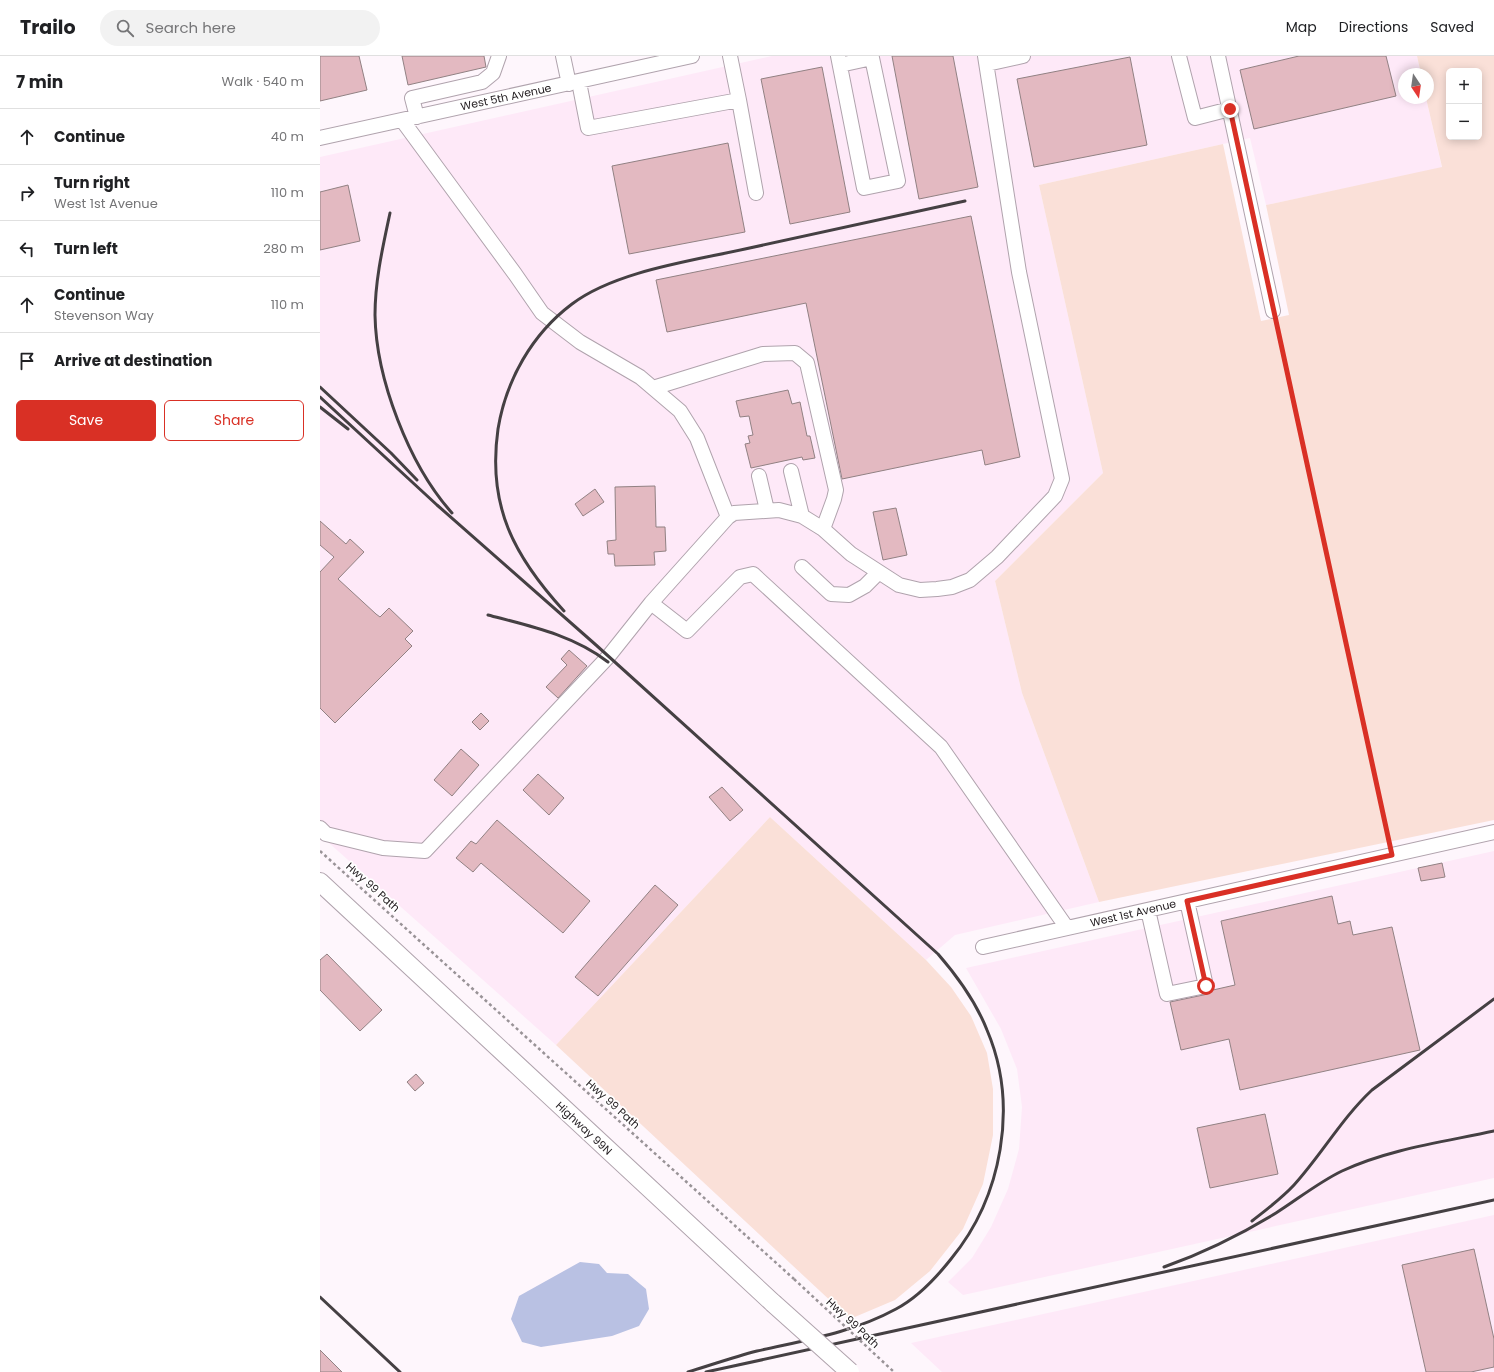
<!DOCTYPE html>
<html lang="en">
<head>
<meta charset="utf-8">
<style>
	:root { --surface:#fff; --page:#f2f2f2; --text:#202124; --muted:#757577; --line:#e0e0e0; --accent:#d93025 }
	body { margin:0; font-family:Poppins,sans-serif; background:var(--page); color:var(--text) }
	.controls { position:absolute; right:12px; top:12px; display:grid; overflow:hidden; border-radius:6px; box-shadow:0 2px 10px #0003 }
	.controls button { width:36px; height:36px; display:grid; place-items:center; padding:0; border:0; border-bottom:1px solid var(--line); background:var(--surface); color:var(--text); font:20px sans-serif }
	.compass { position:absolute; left:1078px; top:12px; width:36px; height:36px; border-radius:50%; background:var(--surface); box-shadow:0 2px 10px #0003; rotate:167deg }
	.stop { position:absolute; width:12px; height:12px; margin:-9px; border:3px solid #d93025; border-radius:50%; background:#fff }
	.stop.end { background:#d93025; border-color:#fff; box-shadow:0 1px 4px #0008 }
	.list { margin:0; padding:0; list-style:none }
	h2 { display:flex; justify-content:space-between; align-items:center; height:52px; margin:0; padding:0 16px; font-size:17px }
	h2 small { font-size:13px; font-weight:400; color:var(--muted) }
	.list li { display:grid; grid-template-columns:26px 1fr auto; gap:12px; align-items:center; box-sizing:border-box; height:56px; padding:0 16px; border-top:1px solid var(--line) }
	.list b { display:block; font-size:15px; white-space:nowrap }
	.list p { margin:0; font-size:13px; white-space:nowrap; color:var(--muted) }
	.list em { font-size:13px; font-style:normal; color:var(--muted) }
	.actions { display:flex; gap:8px; padding:12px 16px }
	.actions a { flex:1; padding:9px 0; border:1px solid var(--accent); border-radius:6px; text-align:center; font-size:14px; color:var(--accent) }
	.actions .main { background:var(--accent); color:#fff }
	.icon { flex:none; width:22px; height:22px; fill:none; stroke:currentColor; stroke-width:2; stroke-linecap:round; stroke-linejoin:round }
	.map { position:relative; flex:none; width:1174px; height:1316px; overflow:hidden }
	header { display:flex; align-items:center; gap:24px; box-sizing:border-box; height:56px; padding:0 20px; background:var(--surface); border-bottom:1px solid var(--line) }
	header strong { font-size:19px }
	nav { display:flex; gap:22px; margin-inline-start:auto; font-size:14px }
	.search { width:280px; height:36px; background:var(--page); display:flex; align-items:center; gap:10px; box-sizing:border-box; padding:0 14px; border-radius:22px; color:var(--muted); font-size:15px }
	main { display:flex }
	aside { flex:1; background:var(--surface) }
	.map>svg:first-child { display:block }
</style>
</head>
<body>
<header>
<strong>Trailo</strong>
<div class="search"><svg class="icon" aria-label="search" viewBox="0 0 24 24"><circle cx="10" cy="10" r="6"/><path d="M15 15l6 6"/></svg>Search here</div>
<nav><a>Map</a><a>Directions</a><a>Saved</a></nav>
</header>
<main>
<aside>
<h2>7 min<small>Walk · 540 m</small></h2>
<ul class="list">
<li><svg class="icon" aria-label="ahead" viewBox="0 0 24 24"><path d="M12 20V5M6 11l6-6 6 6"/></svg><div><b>Continue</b></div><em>40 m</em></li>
<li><svg class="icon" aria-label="right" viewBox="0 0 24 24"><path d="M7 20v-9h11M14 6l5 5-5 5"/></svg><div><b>Turn right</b><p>West 1st Avenue</p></div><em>110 m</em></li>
<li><svg class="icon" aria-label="left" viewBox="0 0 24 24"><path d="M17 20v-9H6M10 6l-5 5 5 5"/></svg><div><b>Turn left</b></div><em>280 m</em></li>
<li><svg class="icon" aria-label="ahead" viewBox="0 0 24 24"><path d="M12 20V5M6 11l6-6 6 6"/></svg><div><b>Continue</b><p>Stevenson Way</p></div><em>110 m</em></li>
<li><svg class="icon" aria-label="arrive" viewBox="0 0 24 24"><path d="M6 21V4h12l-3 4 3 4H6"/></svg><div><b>Arrive at destination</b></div></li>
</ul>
<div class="actions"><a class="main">Save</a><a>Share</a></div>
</aside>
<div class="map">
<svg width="1174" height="1316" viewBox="0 0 1174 1316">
	<rect width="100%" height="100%" fill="#fef6fc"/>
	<path fill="#fee9f8" d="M452 0H1097L1101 18H1084V42H1106L1122 112 946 149 930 82 719 129 783 417 675 525 702 637 779 846 635 879 606 904 450 761 236 989 0 779V101Z
		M1174 795V1122L643 1239 628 1226 652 1202 671 1171 688 1133 699 1093 702 1051 697 1013 681 973 646 912Z
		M1174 1159V1316H622L591 1287Z"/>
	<path fill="#fae0d8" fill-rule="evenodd" d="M1097 0H1174V764L779 846 702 637 675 525 783 417 719 129 903 88 941 265 969 259 946 149 1122 111 1106 42H1108V18H1101ZM1129 15H1159V81H1129Z
		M450 761 606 904 631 931 651 960 667 997 673 1033V1079L663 1128 643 1173 610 1215 575 1244 530 1263 236 989Z"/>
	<path fill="#b9c1e3" d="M260 1206 279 1208 287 1217 308 1218 326 1233 329 1253 319 1270 292 1280 221 1291 202 1286 191 1263 199 1240Z"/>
	<path fill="#e3b9c1" stroke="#918183" d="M0 0H39L47 34 0 45Z
		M82 0H164L166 11 88 29Z
		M572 0H633L658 131 599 143Z
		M979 0H1066L1076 40 934 73 920 14Z
		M810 1 827 89 714 111 697 23Z
		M502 11 530 156 470 168 441 23Z
		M408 87 425 176 309 198 292 110Z
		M28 129 40 185 0 194V136Z
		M651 160 700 401 665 409 662 394 522 423 486 247 347 276 336 224Z
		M468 334 472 348 480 346 487 380H490L495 402 483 404 482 401 431 412 425 388 430 387 428 380 433 379 429 360 420 361 416 345Z
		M335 430 336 471H345L346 495 334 496 335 509 295 510 294 498H288L287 485 296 484 295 431Z
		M275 433 284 446 263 460 255 448Z
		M576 452 587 499 563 504 553 456Z
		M0 465 26 488 30 483 44 496 18 523 56 558 60 561 69 552 93 575 85 583 92 590 15 667 0 652V516L14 501 0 489Z
		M249 594 267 610 238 642 226 631 247 609 241 603Z
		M161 657 169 665 160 674 152 666Z
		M141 693 159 709 132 740 114 724Z
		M218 718 244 742 229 759 203 734Z
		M402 731 423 754 410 765 389 741Z
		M177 764 270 845 243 877 161 807 153 816 136 802 151 785 156 788Z
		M1122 807 1125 821 1101 825 1098 812Z
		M335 829 358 849 278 940 255 921Z
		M1012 840 1018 868 1030 865 1033 879 1072 871 1100 994 920 1034 909 983 861 994 850 946 888 938 893 934 915 929 901 865Z
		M7 898 62 954 40 975 0 934V904Z
		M96 1018 104 1027 95 1035 87 1026Z
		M945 1058 958 1118 890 1132 877 1072Z
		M1154 1193 1174 1283V1311L1151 1316H1106L1082 1209Z
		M0 1294 22 1316H0Z"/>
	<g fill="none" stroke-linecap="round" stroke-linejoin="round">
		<defs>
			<path id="minor" d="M243 0 249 28
				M518 0 544 132 578 125 552 2 520 9
				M859 0 875 62 910 53
				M898 0 953 255
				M667 8 703 0
				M259 26 268 72 419 44 410 0
				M419 44 436 137
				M97 61 92 42 162 26 173 17 179 0
				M82 64 195 218 222 257 260 286 320 321 360 355 377 382 408 461
				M0 82 372 0
				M333 332 443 298 475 297 487 307 516 434 514 443 503 473
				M471 415 482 460
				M439 420 447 454
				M482 511 511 538 529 539 545 530 559 516
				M331 547 367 575 420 521 433 518 621 691 747 872
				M0 772 6 778 63 792 105 795 288 601 331 547 408 461 414 457 459 454 482 460 503 473 531 498 579 529 600 534 617 533 632 531 650 524 677 501 735 440 742 423 699 216 665 0
				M828 854 847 938 886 930 867 845
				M663 891 1174 776"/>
			<path id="major" d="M0 826 453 1247"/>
		</defs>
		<use href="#minor" stroke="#b0a3ad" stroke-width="16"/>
		<use href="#major" stroke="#b0a3ad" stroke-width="20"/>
		<path stroke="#999397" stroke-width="2.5" stroke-dasharray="3 3" stroke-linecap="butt" d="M956 268 1069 786
			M0 795 474 1223"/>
		<use href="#minor" stroke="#fff" stroke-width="14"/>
		<use href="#major" stroke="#fff" stroke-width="18"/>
		<path stroke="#454043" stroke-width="3" d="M70 157C63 190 55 224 55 259 56 323 89 409 132 457
			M0 331 71 397 97 424
			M0 341 117 449 276 589 618 898C638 921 656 946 667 974 699 1049 682 1141 631 1203 616 1222 597 1242 576 1253 532 1277 485 1284 437 1295 414 1301 391 1309 368 1316
			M0 351 28 373
			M244 555C194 500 167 450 178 373 186 324 212 278 252 248 296 215 372 205 425 193 499 177 572 161 645 145
			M168 559C210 570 253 579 288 606
			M932 1165C946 1154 961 1143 974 1129 1002 1098 1022 1062 1052 1034L1174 943
			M844 1211C883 1197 920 1179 956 1157 978 1143 999 1126 1022 1115 1069 1093 1123 1086 1174 1075
			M0 1241 80 1316
			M386 1316 1174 1144"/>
		<defs>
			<path id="major-bridge" d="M453 1247 530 1316"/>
		</defs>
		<use href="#major-bridge" stroke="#b0a3ad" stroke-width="20" stroke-linecap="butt"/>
		<path stroke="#999397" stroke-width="2.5" stroke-dasharray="3 3" stroke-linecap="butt" d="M474 1223 574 1316"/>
		<use href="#major-bridge" stroke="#fff" stroke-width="18"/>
	</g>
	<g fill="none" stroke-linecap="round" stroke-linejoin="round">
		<path stroke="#d93025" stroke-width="5" d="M886 930 867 845 1072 799 910 53"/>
	</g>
	<g text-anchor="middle" stroke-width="3.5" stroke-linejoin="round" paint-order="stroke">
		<g font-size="11" fill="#201b1e" stroke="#fff">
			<text transform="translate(186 41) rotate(-12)" y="4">West 5th Avenue</text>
			<text transform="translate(53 831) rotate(42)" y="4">Hwy 99 Path</text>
			<text transform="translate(813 857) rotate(-13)" y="4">West 1st Avenue</text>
			<text transform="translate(293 1048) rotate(42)" y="4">Hwy 99 Path</text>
			<text transform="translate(264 1072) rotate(43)" y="4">Highway 99N</text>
			<text transform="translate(533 1267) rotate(43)" y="4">Hwy 99 Path</text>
		</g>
	</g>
</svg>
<div class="controls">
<button>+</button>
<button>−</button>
</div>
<svg class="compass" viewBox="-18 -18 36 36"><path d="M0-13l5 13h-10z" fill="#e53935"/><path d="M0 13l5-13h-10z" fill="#757577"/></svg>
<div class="stop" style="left:886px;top:930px"></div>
<div class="stop end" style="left:910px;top:53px"></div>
</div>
</main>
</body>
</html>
